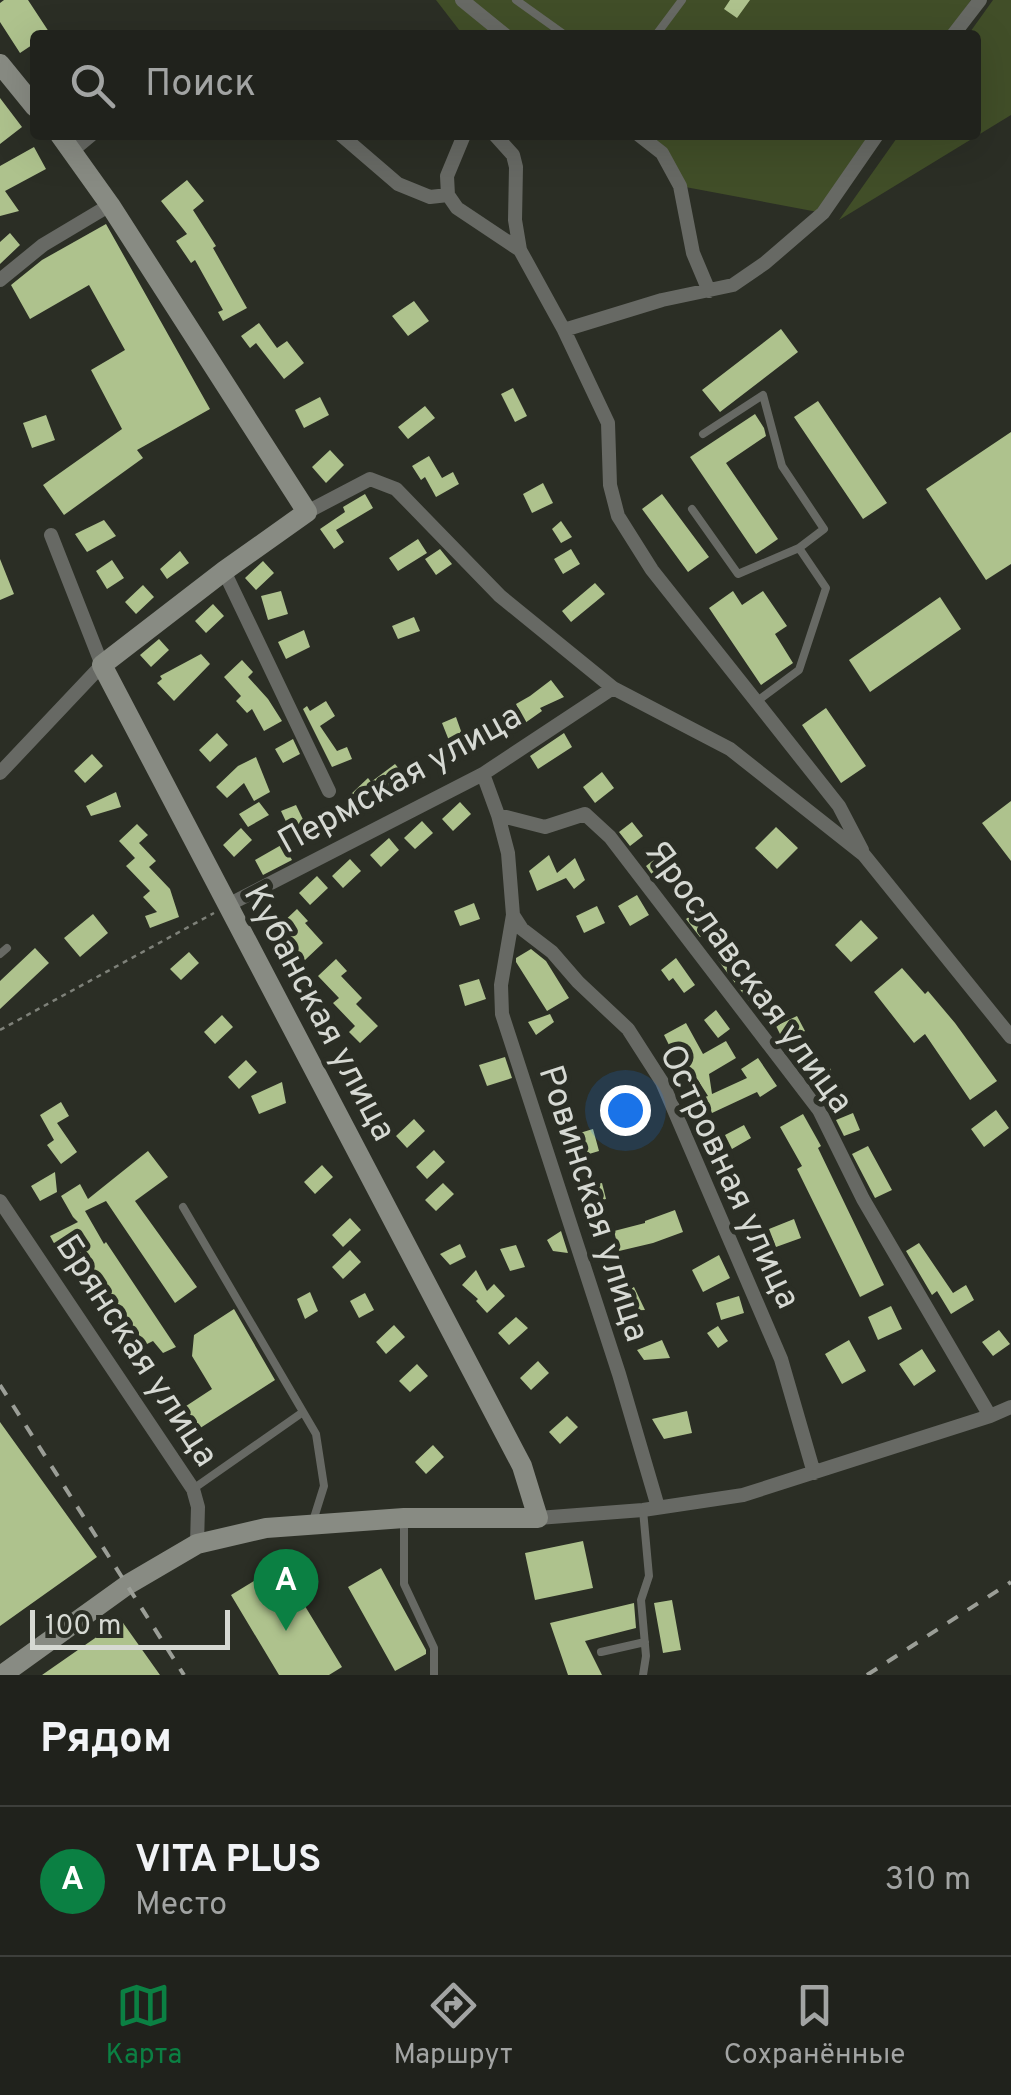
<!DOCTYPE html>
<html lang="ru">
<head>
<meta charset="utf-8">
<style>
	:root { --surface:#20221c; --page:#282a25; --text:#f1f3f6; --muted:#a2a4a3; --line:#3d3f3b; --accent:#0b8043 }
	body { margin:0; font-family:Overpass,sans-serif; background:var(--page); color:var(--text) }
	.scale { position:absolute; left:30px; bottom:25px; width:200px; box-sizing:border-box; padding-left:10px; border:5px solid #d6d9d3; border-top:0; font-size:28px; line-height:35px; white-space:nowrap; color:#d6d9d3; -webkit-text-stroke:8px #2b2e25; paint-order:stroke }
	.you { position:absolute; left:625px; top:1110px; width:35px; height:35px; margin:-25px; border:8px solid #fff; border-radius:50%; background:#1a73e8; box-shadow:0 0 0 15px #1a73e833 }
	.badge { display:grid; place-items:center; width:65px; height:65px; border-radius:50%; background:var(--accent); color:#fff; font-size:32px; font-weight:700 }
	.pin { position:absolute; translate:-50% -82px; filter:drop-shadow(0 2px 5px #0008) }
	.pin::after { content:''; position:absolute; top:52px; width:35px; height:30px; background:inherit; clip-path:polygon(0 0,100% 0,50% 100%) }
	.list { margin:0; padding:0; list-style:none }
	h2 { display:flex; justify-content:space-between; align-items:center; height:130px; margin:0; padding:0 40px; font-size:42px }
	h2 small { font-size:32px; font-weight:400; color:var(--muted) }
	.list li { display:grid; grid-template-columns:65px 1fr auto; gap:30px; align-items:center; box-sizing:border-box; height:150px; padding:0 40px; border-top:2px solid var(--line) }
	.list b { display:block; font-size:38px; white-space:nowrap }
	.list p { margin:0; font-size:32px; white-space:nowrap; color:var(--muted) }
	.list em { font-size:32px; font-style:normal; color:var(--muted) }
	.icon { flex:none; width:55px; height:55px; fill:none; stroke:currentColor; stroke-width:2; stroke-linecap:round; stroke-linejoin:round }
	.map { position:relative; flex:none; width:1011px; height:1675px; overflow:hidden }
	.search { position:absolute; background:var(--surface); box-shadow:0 10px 40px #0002; left:30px; right:30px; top:30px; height:110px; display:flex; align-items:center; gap:25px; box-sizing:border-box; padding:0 35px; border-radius:10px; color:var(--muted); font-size:38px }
	.sheet { height:280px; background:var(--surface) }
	nav { display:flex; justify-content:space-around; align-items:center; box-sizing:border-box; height:140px; border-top:2px solid var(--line); background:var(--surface); font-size:28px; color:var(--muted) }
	nav a { display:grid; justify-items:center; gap:5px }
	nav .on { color:var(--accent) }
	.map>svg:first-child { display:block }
</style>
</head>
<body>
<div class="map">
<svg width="1011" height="1675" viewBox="0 0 1011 1675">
	<rect width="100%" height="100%" fill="#2b2e25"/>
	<path fill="#414e28" d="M436 0H971L947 35H463Z
		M993 0H1011V115L839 220 899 135H976V35H968Z
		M642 135H877L823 213 680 186Z"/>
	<path fill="#aec28d" d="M4 0H28L51 35H35V43L20 53 0 22V3Z
		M730 0H750L737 18 724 9Z
		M0 98 22 127 0 144Z
		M34 147 46 169 5 191 19 211 0 216V166Z
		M187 180 204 201 193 210 216 246 213 248 247 308 223 321 218 312 223 310 195 260 191 263 176 241 187 234 161 201Z
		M106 224 210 409 137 450 143 458 64 515 43 485 122 429 91 370 125 350 89 285 30 319 11 285 42 260Z
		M10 233 20 245 0 264V242Z
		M414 301 429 321 408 336 392 316Z
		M259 323 277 348 287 341 304 363 284 379 256 343 250 348 241 336Z
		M781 329 798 352 720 412 702 390Z
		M513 388 527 416 515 422 501 394Z
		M320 397 329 415 304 428 295 410Z
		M818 401 887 503 863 519 794 417Z
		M425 406 435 418 408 439 398 427Z
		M755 414 764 428 766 436 726 463 778 539 756 554 690 457Z
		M46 415 55 440 32 448 23 423Z
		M1011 432V564L986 580 926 489Z
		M330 450 344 465 326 483 312 467Z
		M429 456 442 478 453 472 459 484 436 497 425 477 421 480 412 466Z
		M543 483 553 503 532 513 523 494Z
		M365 494 373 508 336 530 344 542 334 549 320 529 345 512 343 507Z
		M662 494 709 557 688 572 642 509Z
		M104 520 116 536 87 552 75 534Z
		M561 521 572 537 561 543 552 529Z
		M418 539 427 553 398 571 389 558Z
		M440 549 452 564 436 575 425 559Z
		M571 549 580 564 563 574 554 559Z
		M180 551 189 563 167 579 160 569Z
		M0 559 14 594 0 600Z
		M112 560 124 578 107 589 96 571Z
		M263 561 274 573 256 590 245 578Z
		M595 583 605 594 571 622 562 611Z
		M143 585 154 597 136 614 125 602Z
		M281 591 288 614 268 620 261 596Z
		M733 591 742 605 763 591 787 626 775 634 793 663 761 685 709 608Z
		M940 597 961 629 870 692 849 660Z
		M213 604 224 616 206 633 195 621Z
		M414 617 420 631 398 639 392 626Z
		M304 630 310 647 286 659 278 642Z
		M159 639 169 650 151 667 140 655Z
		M201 654 210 664 174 701 157 683 162 679 160 676Z
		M242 660 253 672 248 677 268 699 282 721 264 731 252 709 247 713 236 701 241 696 224 677Z
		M551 680 564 697 540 708 542 711 525 723 516 704 530 696Z
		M326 701 335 716 320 726 337 751 347 747 352 759 332 767 303 709 307 706 310 711Z
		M826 708 866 766 841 783 802 725Z
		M456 717 467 748 454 753 442 723Z
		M217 733 228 745 210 762 199 750Z
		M564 733 572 747 538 769 530 756Z
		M293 739 300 754 283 763 275 749Z
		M92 754 103 766 85 783 74 771Z
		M256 757 270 792 254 801 244 783 227 798 216 787 238 766Z
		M395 764 406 777 391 788 392 799 366 802 361 807 350 795 368 778 371 782Z
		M602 772 614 788 595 803 583 787Z
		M116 792 121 807 91 816 86 806Z
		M1011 801V861L982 823Z
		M259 802 269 815 248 827 239 814Z
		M460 802 471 814 453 831 442 819Z
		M296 805 311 836 296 843 281 811Z
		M332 809 343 821 325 838 314 826Z
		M422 821 433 833 415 849 404 838Z
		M632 822 643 836 630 846 619 832Z
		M137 824 148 835 139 843 156 861 149 867 170 889 179 917 150 928 145 916 157 912 143 897 150 891 126 866 135 858 119 841Z
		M776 827 798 848 777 869 755 848Z
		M241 828 252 840 234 857 223 845Z
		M389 838 399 850 381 867 370 855Z
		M283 844 292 860 263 875 255 860Z
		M549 855 557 873 575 858 585 880 574 889 566 878 537 891 529 871Z
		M660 855 668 864 653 876 646 866Z
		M350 859 361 871 343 888 332 876Z
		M317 876 328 888 310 905 299 893Z
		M637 895 649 915 630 926 618 906Z
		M474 903 480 919 460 926 454 911Z
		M705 905 718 922 700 937 686 919Z
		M597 906 605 923 584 933 576 916Z
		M297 909 308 921 305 923 323 943 305 960 294 948 297 945 279 926Z
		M93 914 108 933 80 957 64 938Z
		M861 920 878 938 851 962 835 945Z
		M735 945 746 960 741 964 768 998 754 1008 717 959Z
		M35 948 49 963 0 1009V981Z
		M531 949 546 961 569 998 547 1011 516 962V958Z
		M189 952 199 963 181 980 170 969Z
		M676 958 695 985 684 993 673 978 669 981 661 970Z
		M336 959 347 971 341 976 362 998 356 1004 378 1026 360 1043 349 1032 355 1026 333 1003 339 998 318 976Z
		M902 968 925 994 928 991 955 1023 997 1081 970 1100 925 1034 914 1043 874 992Z
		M479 979 486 999 465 1006 459 985Z
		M716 1010 730 1029 718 1038 704 1020Z
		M550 1014 554 1022 536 1035 528 1022Z
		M222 1015 233 1027 215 1044 204 1032Z
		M797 1016 805 1031 784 1042 776 1026Z
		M686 1023 703 1054 726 1041 736 1058 709 1074 712 1094 747 1078 741 1069 758 1058 777 1086 760 1097 757 1092 712 1113 705 1097 708 1096 680 1052 674 1055 664 1035Z
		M505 1057 512 1078 487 1086 479 1065Z
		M246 1060 257 1072 239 1089 228 1077Z
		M830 1068 836 1083 818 1091 807 1077Z
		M282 1082 286 1103 259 1114 251 1096Z
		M61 1102 69 1116 57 1123 77 1152 61 1164 47 1145 54 1140 40 1115Z
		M996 1110 1009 1128 984 1147 971 1129Z
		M853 1113 860 1130 844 1136 836 1120Z
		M803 1114 821 1146 818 1148 884 1285 860 1297 797 1169 802 1166 780 1127Z
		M414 1119 425 1131 407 1148 396 1136Z
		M744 1125 751 1138 732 1149 725 1135Z
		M593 1129 599 1151 579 1157 573 1135Z
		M868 1146 892 1190 875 1198 852 1154Z
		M434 1150 445 1162 427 1179 416 1167Z
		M148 1151 168 1177 135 1201 197 1287 175 1303 106 1201 85 1211 104 1244 106 1242 176 1347 163 1353 153 1341 137 1349 69 1251 61 1256 50 1236 78 1222 73 1217 61 1196 80 1184 88 1199Z
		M322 1165 333 1177 315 1194 304 1182Z
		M55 1172 57 1192 40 1201 31 1186Z
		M443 1183 454 1194 436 1211 425 1200Z
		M602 1183 606 1199 583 1204 580 1188Z
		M675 1210 683 1232 653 1243 619 1251 614 1231 645 1223V1221Z
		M350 1218 361 1230 343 1247 332 1235Z
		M794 1219 801 1238 776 1247 769 1229Z
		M561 1231 568 1253 553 1251 547 1240Z
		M919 1243 953 1293 966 1285 974 1300 951 1314 937 1291 932 1295 906 1251Z
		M460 1244 466 1257 450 1265 440 1254Z
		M516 1245 525 1267 510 1271 500 1249Z
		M350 1250 361 1262 343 1279 332 1267Z
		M719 1255 730 1278 703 1292 692 1270Z
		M476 1270 487 1291 494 1284 505 1296 487 1313 476 1301 478 1299 462 1285Z
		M634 1287 645 1310 621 1311 614 1297Z
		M310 1292 318 1311 305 1319 297 1299Z
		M365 1293 374 1310 359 1318 350 1301Z
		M739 1296 744 1313 721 1320 716 1303Z
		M891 1306 902 1329 878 1340 868 1317Z
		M234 1309 275 1380 194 1432 180 1410 212 1389 192 1356 194 1335Z
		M516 1317 528 1328 509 1345 498 1333Z
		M394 1325 405 1337 386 1354 376 1342Z
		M718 1326 728 1341 718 1348 707 1333Z
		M999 1330 1010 1344 993 1356 982 1342Z
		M662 1340 670 1358 644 1360 637 1350Z
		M849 1340 866 1371 842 1384 825 1354Z
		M922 1349 936 1371 914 1386 899 1364Z
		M538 1361 549 1373 531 1390 520 1378Z
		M417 1364 428 1376 410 1392 399 1381Z
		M687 1411 692 1433 664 1439 652 1419Z
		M567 1416 578 1427 560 1444 549 1432Z
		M0 1422 97 1557 0 1626Z
		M433 1445 444 1457 426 1474 415 1462Z
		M583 1541 593 1588 535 1600 525 1553Z
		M280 1565 342 1667 329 1675H279L231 1595Z
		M381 1568 426 1650V1654L395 1671 348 1587Z
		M672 1600 681 1650 663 1653 654 1603Z
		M634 1603 636 1628 585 1641 602 1675H568L550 1623Z
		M121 1620 160 1675H42Z"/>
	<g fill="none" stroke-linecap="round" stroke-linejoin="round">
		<path stroke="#7e8179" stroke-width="2.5" stroke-dasharray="5 5" stroke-linecap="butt" d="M0 1030 214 913"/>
		<path stroke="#676964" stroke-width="8" d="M516 0 565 35
			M656 35 682 0
			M703 434 763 395 782 466 824 529 799 548 826 588 799 670 756 702
			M692 509 738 574 799 548
			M0 954 7 948
			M183 1207 316 1434 324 1486 313 1521
			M193 1489 303 1412
			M643 1510 649 1576 641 1600 646 1656 643 1675
			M404 1518V1584L434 1648V1675
			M601 1652 645 1642"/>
		<path stroke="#676964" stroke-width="14" d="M462 0 505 35
			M953 35 980 0
			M341 135 398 184 430 197 448 195
			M464 135 447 176 448 195 457 208 520 250 564 330 608 423 610 485 618 516 652 570 839 806 862 850
			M495 135 513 155 516 167 515 220 520 250
			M639 135 662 153 680 186 693 253 709 291
			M73 150 91 135
			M0 280 43 245 110 205
			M564 330 662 300 733 285 765 263 823 213 877 135
			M307 512 370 479 396 489 500 596 613 688 730 749 864 855 1011 1037
			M224 571 329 791
			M0 773 102 665 51 535
			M483 774 498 815 508 853 513 915 522 929 552 952 578 982 628 1029 662 1082 781 1359 814 1473
			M498 815 545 827 585 814 610 837 819 1110 863 1199 990 1416
			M228 905 483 774 613 688
			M513 915 501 985 502 1014 619 1374 658 1507
			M0 1201 193 1489 198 1507 197 1544
			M538 1518 643 1510 743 1495 990 1416 1011 1407"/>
		<path stroke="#888b83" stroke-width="20" d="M0 64 35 107
			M2 1675 127 1585 197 1544 266 1528 404 1518H538L522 1466 102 665 224 571 307 512 110 205 60 135"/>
		<path stroke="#9b9e97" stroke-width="4" stroke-dasharray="12 12" stroke-linecap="butt" d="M0 1385 184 1675
			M867 1675 1011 1582"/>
	</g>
	<g text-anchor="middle" stroke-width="10" stroke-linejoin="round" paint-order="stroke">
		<g font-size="35" fill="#d6d9d3" stroke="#2b2e25">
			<text transform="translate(399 778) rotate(-29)" y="12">Пермская улица</text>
			<text transform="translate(750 976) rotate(54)" y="12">Ярославская улица</text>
			<text transform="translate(321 1012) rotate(62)" y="12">Кубанская улица</text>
			<text transform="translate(731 1176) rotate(65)" y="12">Островная улица</text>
			<text transform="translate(595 1203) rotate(72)" y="12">Ровинская улица</text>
			<text transform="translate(138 1350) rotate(57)" y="12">Брянская улица</text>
		</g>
	</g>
</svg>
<div class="scale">100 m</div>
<div class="you"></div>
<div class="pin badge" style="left:286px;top:1631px">A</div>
<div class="search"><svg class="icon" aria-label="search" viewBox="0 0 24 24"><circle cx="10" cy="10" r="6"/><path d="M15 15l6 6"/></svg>Поиск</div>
</div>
<section class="sheet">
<h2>Рядом<small></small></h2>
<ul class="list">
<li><span class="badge">A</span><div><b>VITA PLUS</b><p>Место</p></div><em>310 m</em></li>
</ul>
</section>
<nav>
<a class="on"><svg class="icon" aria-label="map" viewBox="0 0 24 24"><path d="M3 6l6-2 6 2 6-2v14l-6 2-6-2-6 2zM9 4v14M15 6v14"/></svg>Карта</a>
<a><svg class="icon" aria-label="directions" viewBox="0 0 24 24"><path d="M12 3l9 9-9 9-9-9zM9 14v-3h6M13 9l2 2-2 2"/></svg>Маршрут</a>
<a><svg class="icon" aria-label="saved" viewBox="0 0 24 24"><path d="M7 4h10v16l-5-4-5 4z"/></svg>Сохранённые</a>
</nav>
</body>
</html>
